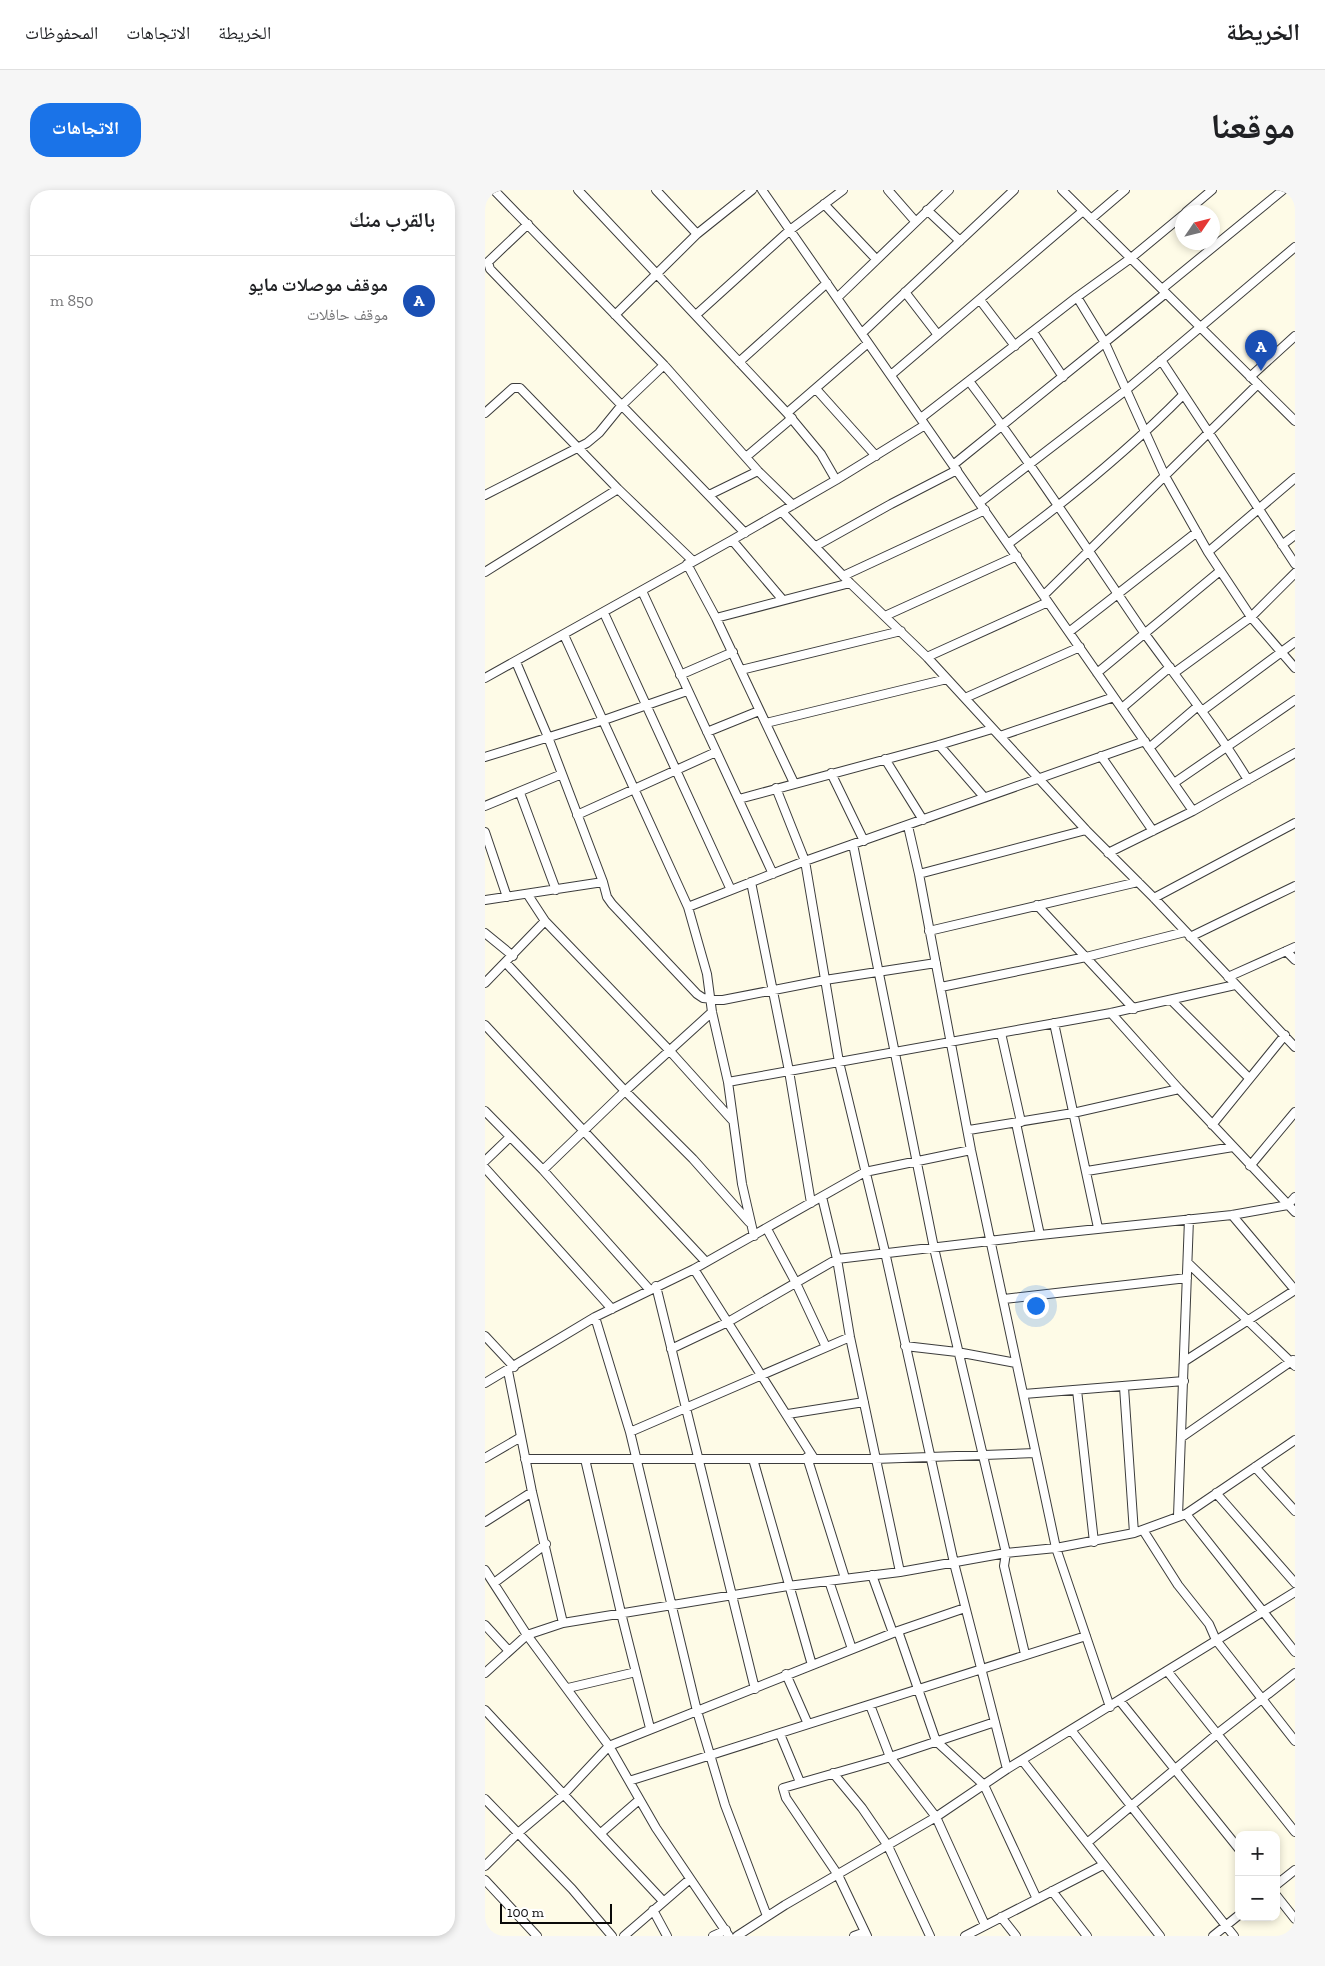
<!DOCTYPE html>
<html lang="ar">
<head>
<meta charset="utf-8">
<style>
	:root { --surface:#fff; --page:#f6f6f6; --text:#202124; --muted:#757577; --line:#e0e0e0; --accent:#1a73e8 }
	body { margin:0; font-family:"Zilla Slab","Noto Naskh Arabic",serif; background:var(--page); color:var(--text); direction:rtl }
	.controls { position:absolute; right:15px; bottom:15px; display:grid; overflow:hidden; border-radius:10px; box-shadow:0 2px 8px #0003 }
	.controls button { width:45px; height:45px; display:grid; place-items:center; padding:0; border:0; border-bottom:1px solid var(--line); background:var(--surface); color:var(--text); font:25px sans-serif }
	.compass { position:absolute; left:690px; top:15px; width:45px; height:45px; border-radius:50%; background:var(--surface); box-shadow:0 2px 8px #0003; rotate:55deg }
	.scale { position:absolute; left:15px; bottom:12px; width:112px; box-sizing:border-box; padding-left:5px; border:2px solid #090909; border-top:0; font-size:14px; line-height:18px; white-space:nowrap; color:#090909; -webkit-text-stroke:4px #fff; paint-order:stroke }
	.you { position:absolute; left:550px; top:1115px; width:18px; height:18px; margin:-12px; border:4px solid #fff; border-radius:50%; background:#1a73e8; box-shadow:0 0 0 8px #1a73e833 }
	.badge { display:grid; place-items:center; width:32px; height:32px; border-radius:50%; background:var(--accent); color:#fff; font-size:16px; font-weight:700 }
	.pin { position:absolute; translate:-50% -41px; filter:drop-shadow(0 1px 2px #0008) }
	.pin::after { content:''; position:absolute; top:26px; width:18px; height:15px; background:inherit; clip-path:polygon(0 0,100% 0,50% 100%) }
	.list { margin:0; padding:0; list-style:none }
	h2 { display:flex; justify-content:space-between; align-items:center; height:65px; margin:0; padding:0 20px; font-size:21px }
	h2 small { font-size:16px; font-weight:400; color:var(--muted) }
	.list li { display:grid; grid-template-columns:32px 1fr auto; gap:15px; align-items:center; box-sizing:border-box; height:90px; padding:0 20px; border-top:1px solid var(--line) }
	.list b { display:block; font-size:19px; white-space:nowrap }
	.list p { margin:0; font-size:16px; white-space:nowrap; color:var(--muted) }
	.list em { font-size:16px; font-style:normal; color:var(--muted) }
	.map { position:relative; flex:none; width:810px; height:1746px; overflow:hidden; direction:ltr; border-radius:20px }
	header { display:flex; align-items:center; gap:30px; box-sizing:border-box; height:70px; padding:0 25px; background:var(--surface); border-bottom:1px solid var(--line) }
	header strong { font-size:24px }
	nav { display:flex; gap:28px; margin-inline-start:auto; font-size:18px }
	.intro { display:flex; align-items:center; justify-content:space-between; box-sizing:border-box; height:120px; padding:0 30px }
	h1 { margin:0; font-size:35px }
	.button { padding:12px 22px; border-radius:20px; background:var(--accent); color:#fff; font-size:18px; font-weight:700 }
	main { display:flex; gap:30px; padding:0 30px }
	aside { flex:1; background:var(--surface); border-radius:20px; box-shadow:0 2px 8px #0003 }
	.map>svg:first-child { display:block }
</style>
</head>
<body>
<header>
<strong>الخريطة</strong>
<nav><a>الخريطة</a><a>الاتجاهات</a><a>المحفوظات</a></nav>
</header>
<div class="intro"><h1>موقعنا</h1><a class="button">الاتجاهات</a></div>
<main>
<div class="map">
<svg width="810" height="1746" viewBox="0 0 810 1746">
	<rect width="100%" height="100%" fill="#fefbe7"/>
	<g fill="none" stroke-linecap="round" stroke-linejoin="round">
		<defs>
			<path id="minor" d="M9 0 179 175 273 281 308 315
				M93 0 302 223 336 264 351 290
				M171 0 212 44
				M277 0 708 621
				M403 0 430 31
				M577 0 810 231
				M339 14 391 69
				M442 20 475 51
				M701 22 727 0
				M606 29 640 0
				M43 34 3 72 5 79 260 343
				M677 99 798 0
				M420 102 453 145
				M592 107 620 153 680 286 723 362 766 427 810 478
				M352 108 464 0
				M495 110 530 156
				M212 124 305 40 358 0
				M130 125 212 44 267 0
				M548 142 578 187
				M377 143 529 0
				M676 170 810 374
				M254 172 342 93
				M406 185 598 21
				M765 187 810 146
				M484 191C546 273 602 359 660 444 695 492 732 539 763 590
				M331 199 391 266
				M0 223 28 198H35L133 299 208 371
				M302 223 383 153
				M436 228 592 107 646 68 698 25
				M261 267 307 228
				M468 275 681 103
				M0 305 102 253 114 243 136 216 179 175
				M224 305 273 281
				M494 313 641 200 810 57
				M297 322 365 393 442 467 601 640 669 708 810 857
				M247 350 297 409
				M523 354C585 308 644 260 698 205
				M797 355 810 345
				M331 356 406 314 472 280
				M723 362 810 288
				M202 374 231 428 309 593
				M0 382 133 299
				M358 386 500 320
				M157 401 288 684
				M559 405 773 194
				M119 423 246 700
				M400 426 532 366
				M231 428 365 393
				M584 442 712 342
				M79 445 203 717 222 784 227 822 243 892 257 994 269 1046
				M442 467 563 412
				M31 472 63 547 118 692
				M256 480 416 441
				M612 483 735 381
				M689 483 766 427 810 383
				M195 485 248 462
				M0 488 247 350 351 290 440 235
				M480 508 595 457
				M637 518 685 477
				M717 521 810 452
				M281 533 462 489
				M222 542 274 521
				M515 546 629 507
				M454 555 499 607
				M664 558 713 516
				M616 566 668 641
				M0 567 119 530 202 501
				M400 569 438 630
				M346 583 379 651
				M689 593 810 510
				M291 598 320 671 354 872 400 1062 469 1373 522 1579
				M35 603 71 700
				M254 609 454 555 507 539
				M0 616 77 584
				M92 625 231 562
				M423 636 434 684 486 960 571 1358 625 1517
				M0 642 22 707
				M368 654 449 1058 521 1363 519 1376 540 1464
				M623 663 708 621 810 563
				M434 684 601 640
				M266 692 304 881 326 1013
				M669 708 810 633
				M0 710 118 692 122 707 127 714 212 804 218 808 238 810 340 790 451 773
				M552 715 649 819
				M203 717 320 671 660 551
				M60 731 184 860 248 931
				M444 741 653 692
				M0 743 28 766
				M705 747 810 696
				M801 761 810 770
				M21 773 140 901 208 969 264 1032
				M743 787 810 757
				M0 793 60 731 43 705
				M456 797 601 767 700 742
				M686 810 764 888
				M626 823 694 899 810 1022
				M569 833 613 1038
				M0 835 221 1072
				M516 843 536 932
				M243 892 626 823 750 795
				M0 921 58 980 164 1099
				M531 933 555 1045
				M727 935 800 845
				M484 940 588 923 694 899
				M0 971 25 947
				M765 976 810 922
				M0 978 127 1119
				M58 980 140 901 227 822
				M602 981 748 957
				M337 1007 352 1069 365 1147 415 1382
				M747 1025 810 1100
				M282 1039 311 1093 341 1157
				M703 1073 810 1176
				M209 1079 328 1267
				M171 1096 270 1499
				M519 1109 702 1088
				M110 1127 145 1242 212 1521 240 1615 282 1726
				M0 1146 29 1177
				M420 1156 472 1162 531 1173
				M186 1159 243 1132 352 1069 555 1045 747 1025 803 1015 810 1007
				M700 1171 810 1100
				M23 1181 47 1302 78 1433
				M0 1193 110 1127 209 1079 380 982 486 960
				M639 1197 649 1343
				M592 1200 609 1352
				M539 1204 699 1191
				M303 1224 379 1212
				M145 1242 365 1147
				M697 1247 808 1170
				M322 1267 360 1388
				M0 1268 36 1247
				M40 1269H390L550 1263
				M100 1269 136 1423 165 1538
				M268 1269 327 1475
				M770 1277 810 1321
				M731 1303 810 1393
				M701 1324 810 1462
				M693 1326 704 1029
				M0 1332 47 1302
				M658 1340 693 1395 724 1434 731 1450 810 1551
				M0 1380 42 1445 124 1556 171 1638 244 1746
				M387 1385 408 1443
				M344 1391 367 1459
				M9 1393 61 1354
				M0 1435 24 1461
				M413 1441 451 1551 499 1595 552 1709
				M683 1482 810 1642
				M0 1483 42 1445 78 1433 303 1396 415 1382 521 1363 571 1358 649 1343 701 1324 810 1250
				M301 1484 323 1534
				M83 1498 151 1482
				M635 1511 754 1659
				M385 1515 405 1567 451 1627 500 1735
				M0 1520 178 1711
				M586 1540 749 1746
				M295 1544 315 1592
				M537 1570 675 1746
				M348 1583 377 1618 403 1656 445 1746
				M144 1591 601 1446
				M0 1609 87 1699 127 1746
				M116 1643 154 1610
				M602 1653 732 1544 810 1483
				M0 1676 33 1643 78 1605 124 1556 413 1441 480 1418
				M0 1690 52 1746
				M791 1695 810 1680
				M567 1701 602 1746
				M791 1705 810 1729
				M168 1720 182 1746
				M516 1727 531 1746
				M139 1746 205 1689
				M228 1746 241 1740
				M252 1746 300 1715 451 1627 522 1579 810 1402
				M369 1746 380 1742
				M382 1746 353 1685 301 1608 298 1598 399 1569 510 1532
				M480 1746 618 1675
				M728 1746 754 1725"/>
		</defs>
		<use href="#minor" stroke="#3c3c3c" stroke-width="10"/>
		<use href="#minor" stroke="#fff" stroke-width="8"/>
	</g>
</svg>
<div class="controls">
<button>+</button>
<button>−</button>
</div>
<svg class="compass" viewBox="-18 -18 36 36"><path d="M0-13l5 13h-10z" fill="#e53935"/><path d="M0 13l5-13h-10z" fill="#757577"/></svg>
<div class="scale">100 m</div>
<div class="you"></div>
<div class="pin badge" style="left:776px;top:181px;background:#1a4fb4">A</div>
</div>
<aside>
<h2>بالقرب منك<small></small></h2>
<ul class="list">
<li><span class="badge" style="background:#1a4fb4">A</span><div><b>موقف موصلات مايو</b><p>موقف حافلات</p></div><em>850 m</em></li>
</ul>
</aside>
</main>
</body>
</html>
